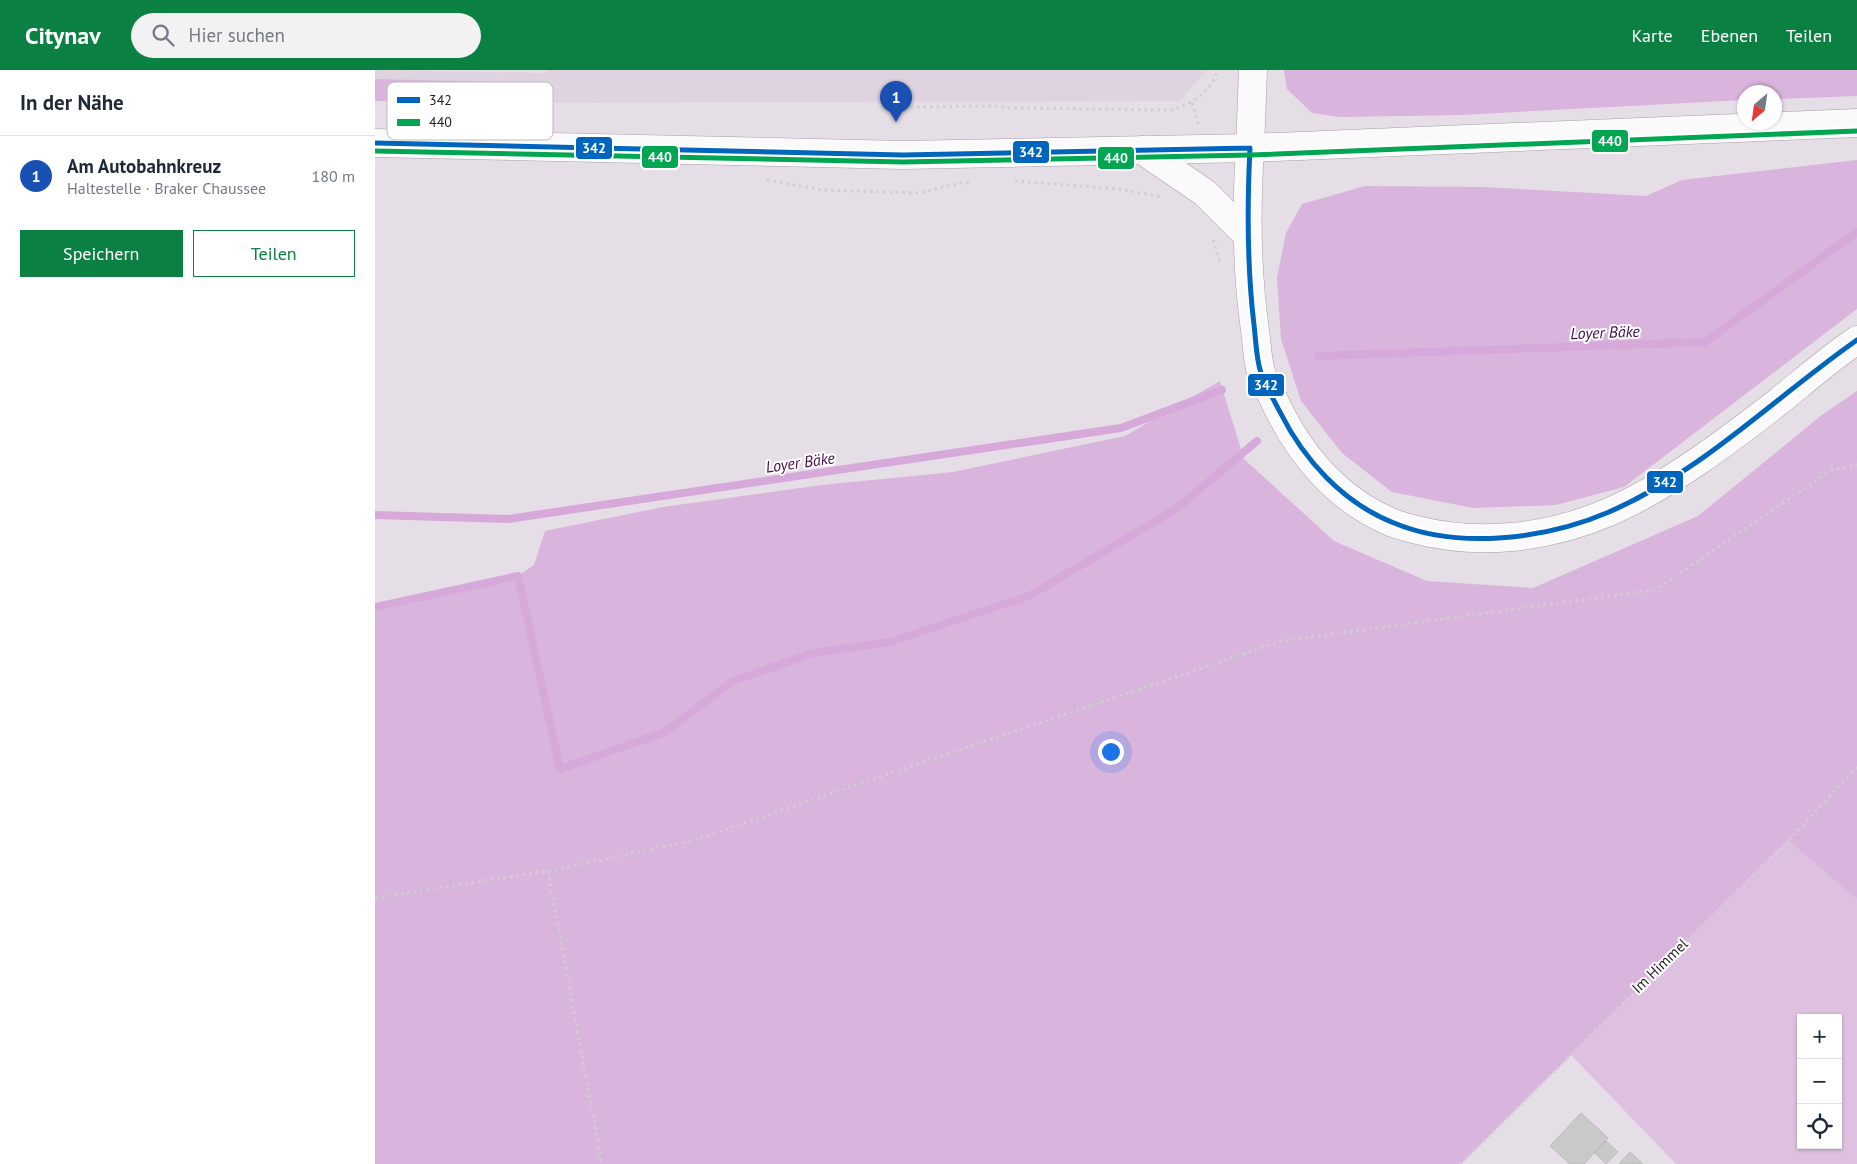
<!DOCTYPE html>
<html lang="de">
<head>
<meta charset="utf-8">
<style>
	:root { --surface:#fff; --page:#f2f2f3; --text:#1f2937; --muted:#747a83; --line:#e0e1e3; --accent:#0b8043 }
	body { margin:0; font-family:"PT Sans",sans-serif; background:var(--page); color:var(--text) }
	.controls { position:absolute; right:15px; bottom:15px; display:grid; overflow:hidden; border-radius:0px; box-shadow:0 1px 4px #0004 }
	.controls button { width:45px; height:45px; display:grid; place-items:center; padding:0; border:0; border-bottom:1px solid var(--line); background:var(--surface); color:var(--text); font:25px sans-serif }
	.compass { position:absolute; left:1362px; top:15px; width:45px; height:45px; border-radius:50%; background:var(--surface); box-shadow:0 1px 4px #0004; rotate:209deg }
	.you { position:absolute; left:735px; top:681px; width:18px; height:18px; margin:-12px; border:4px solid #fff; border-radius:50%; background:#1a73e8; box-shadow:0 0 0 8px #1a73e833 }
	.badge { display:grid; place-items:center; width:32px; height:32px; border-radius:50%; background:var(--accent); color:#fff; font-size:16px; font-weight:700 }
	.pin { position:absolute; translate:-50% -41px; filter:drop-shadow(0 1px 2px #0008) }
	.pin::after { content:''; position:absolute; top:26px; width:18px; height:15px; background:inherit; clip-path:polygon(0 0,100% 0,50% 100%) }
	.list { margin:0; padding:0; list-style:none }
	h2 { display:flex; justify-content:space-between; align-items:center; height:65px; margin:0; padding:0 20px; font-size:21px }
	h2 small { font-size:16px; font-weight:400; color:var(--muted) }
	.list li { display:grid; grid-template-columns:32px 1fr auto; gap:15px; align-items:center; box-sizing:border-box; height:80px; padding:0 20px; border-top:1px solid var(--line) }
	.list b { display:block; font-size:19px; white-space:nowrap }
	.list p { margin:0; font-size:16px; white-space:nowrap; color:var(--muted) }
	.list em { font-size:16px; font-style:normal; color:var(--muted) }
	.actions { display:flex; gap:10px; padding:15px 20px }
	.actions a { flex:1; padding:11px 0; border:1px solid var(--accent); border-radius:0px; text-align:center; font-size:18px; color:var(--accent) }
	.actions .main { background:var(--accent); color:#fff }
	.icon { flex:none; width:28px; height:28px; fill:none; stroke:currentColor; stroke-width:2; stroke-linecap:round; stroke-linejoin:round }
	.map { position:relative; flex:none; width:1482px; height:1094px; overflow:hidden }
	header { display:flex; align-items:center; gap:30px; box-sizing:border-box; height:70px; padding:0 25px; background:var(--accent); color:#fff }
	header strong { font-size:24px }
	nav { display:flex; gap:28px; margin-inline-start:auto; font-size:18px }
	.search { width:350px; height:45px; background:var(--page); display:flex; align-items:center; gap:12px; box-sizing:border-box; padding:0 18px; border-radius:28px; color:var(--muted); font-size:19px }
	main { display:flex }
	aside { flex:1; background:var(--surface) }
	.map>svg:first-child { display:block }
</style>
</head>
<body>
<header>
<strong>Citynav</strong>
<div class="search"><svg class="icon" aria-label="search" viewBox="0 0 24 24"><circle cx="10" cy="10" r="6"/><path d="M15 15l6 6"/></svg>Hier suchen</div>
<nav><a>Karte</a><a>Ebenen</a><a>Teilen</a></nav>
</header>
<main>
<aside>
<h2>In der Nähe<small></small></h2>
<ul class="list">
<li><span class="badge" style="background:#1a4fb4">1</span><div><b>Am Autobahnkreuz</b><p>Haltestelle · Braker Chaussee</p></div><em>180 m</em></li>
</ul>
<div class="actions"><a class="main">Speichern</a><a>Teilen</a></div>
</aside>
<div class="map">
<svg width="1482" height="1094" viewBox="0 0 1482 1094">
	<rect width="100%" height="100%" fill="#e5dee6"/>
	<path fill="#e0d3e1" d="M0 0 172 3V0H832L805 31 172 33V13L0 9Z"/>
	<path fill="#dec1e0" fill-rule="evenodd" d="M1414 770 1482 829V1094H1301L1195 984ZM1426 948H1463V1075H1426Z"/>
	<path fill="#d9b4dd" d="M909 0H1482V26L1400 29V22H1370L1369 30 1085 45 965 47 937 43 912 19Z
		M0 9 173 13 172 33 0 31Z
		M1482 90V239L1249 417 1181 435 1098 438 1017 422 967 383 926 331 906 269 902 208 911 163 927 134 990 116 1109 117 1271 126 1307 110Z
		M845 311 869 389 959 471 1052 511 1158 518 1323 446 1447 345 1482 321V829L1413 770 1086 1094H0V537L143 506 159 495 170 461 288 437 447 415 578 402 750 366Z"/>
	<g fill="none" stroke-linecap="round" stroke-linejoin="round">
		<path stroke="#d6a9da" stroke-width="8" d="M943 286 1330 272 1482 162
			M0 445 133 449 746 358 847 320
			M0 537 143 506 185 699 290 662 358 611 438 583 515 572 654 526 801 439 882 371"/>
	</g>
	<path fill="#cac9ca" stroke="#bbb9bb" d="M1206 1043 1233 1068 1209 1094H1195L1175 1076Z
		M1231 1071 1243 1082 1231 1094 1220 1083Z
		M1255 1082 1268 1094H1244Z"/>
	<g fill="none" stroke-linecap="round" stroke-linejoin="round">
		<defs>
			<path id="minor" d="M875 78 878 0"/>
			<path id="tertiary" d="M875 78C871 140 871 198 880 260 882 273 882 289 886 302 889 311 894 320 898 328 923 383 962 430 1018 453 1026 456 1034 458 1042 460 1105 476 1174 468 1234 442 1295 415 1350 373 1403 332 1429 311 1454 289 1482 270
				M767 80 830 123 871 164"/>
			<path id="primary" d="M0 73 528 85 875 78"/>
			<path id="motorway" d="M875 78 1482 53"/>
		</defs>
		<use href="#minor" stroke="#a6a0a6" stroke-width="29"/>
		<use href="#tertiary" stroke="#a6a0a6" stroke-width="29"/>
		<use href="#primary" stroke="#a6a0a6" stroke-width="29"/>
		<use href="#motorway" stroke="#a6a0a6" stroke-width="29"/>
		<path stroke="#d0ced0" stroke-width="3" stroke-dasharray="2.5 4" stroke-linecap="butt" d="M529 37 620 36 638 38 798 40 817 32
			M823 54 817 32C828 24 840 14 842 0
			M392 110 447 120 545 123 575 115 594 112
			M640 111 744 119 787 127
			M838 170 845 192
			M173 801 227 1094
			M0 828 173 801 316 771 906 571 1280 520 1457 400 1482 395
			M1085 1094 1414 770 1482 697"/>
		<use href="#minor" stroke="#fbfafb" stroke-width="28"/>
		<use href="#tertiary" stroke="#fbfafb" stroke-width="28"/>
		<use href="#primary" stroke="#fbfafb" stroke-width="28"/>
		<use href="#motorway" stroke="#fbfafb" stroke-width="28"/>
		<defs>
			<path id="bus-1" d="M0 73 528 85 875 78
				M875 78C872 137 872 196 879 255 881 271 881 288 886 303 891 316 898 329 905 342 929 390 968 433 1019 453 1084 480 1171 469 1234 442 1328 401 1399 328 1482 270"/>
			<path id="bus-2" d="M0 81 528 92 875 85 1482 61"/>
		</defs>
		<use href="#bus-1" stroke="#fff" stroke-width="9"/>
		<use href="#bus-2" stroke="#fff" stroke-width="9"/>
		<use href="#bus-1" stroke="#0065bd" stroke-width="5"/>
		<use href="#bus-2" stroke="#00a651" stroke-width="5"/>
	</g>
	<g text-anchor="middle" stroke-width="4" stroke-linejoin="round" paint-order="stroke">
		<g font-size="15" fill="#211d22" stroke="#fff">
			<text transform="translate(1285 896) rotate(-44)" y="5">Im Himmel</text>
		</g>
		<g font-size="16" font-style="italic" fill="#450c4a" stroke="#fff">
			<text transform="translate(1230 262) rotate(-2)" y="6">Loyer Bäke</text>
			<text transform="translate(425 392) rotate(-8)" y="6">Loyer Bäke</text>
		</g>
	</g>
	<rect x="12" y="12" width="166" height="58" rx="8" fill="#fff" stroke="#bcbbbd" stroke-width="1"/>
	<rect x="22" y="27" width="23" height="6" fill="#0065bd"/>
	<rect x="22" y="49" width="23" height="7" fill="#00a651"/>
	<g font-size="14" fill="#211d22">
		<text x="54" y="35">342</text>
		<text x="54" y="57">440</text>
	</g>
	<g stroke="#fff" stroke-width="2">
		<rect x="1216" y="59" width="38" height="24" rx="5" fill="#00a651"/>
		<rect x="200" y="66" width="38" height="24" rx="5" fill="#0065bd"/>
		<rect x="637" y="70" width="38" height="24" rx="5" fill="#0065bd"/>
		<rect x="266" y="75" width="38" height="24" rx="5" fill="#00a651"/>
		<rect x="722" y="76" width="38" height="24" rx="5" fill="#00a651"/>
		<rect x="872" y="303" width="38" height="24" rx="5" fill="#0065bd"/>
		<rect x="1271" y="400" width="38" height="24" rx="5" fill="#0065bd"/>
	</g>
	<g font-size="14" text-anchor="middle" font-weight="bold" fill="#fff">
		<text x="1235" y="76">440</text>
		<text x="219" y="83">342</text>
		<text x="656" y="87">342</text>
		<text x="285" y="92">440</text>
		<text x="741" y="93">440</text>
		<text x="891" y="320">342</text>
		<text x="1290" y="417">342</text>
	</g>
</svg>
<div class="controls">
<button>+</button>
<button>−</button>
<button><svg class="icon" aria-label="locate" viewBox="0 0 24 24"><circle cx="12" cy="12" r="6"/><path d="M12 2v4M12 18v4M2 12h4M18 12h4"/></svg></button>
</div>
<svg class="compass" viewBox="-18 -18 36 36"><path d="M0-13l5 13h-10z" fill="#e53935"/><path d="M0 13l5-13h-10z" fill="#747a83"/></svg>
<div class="you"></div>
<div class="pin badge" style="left:521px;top:52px;background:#1a4fb4">1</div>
</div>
</main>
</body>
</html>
